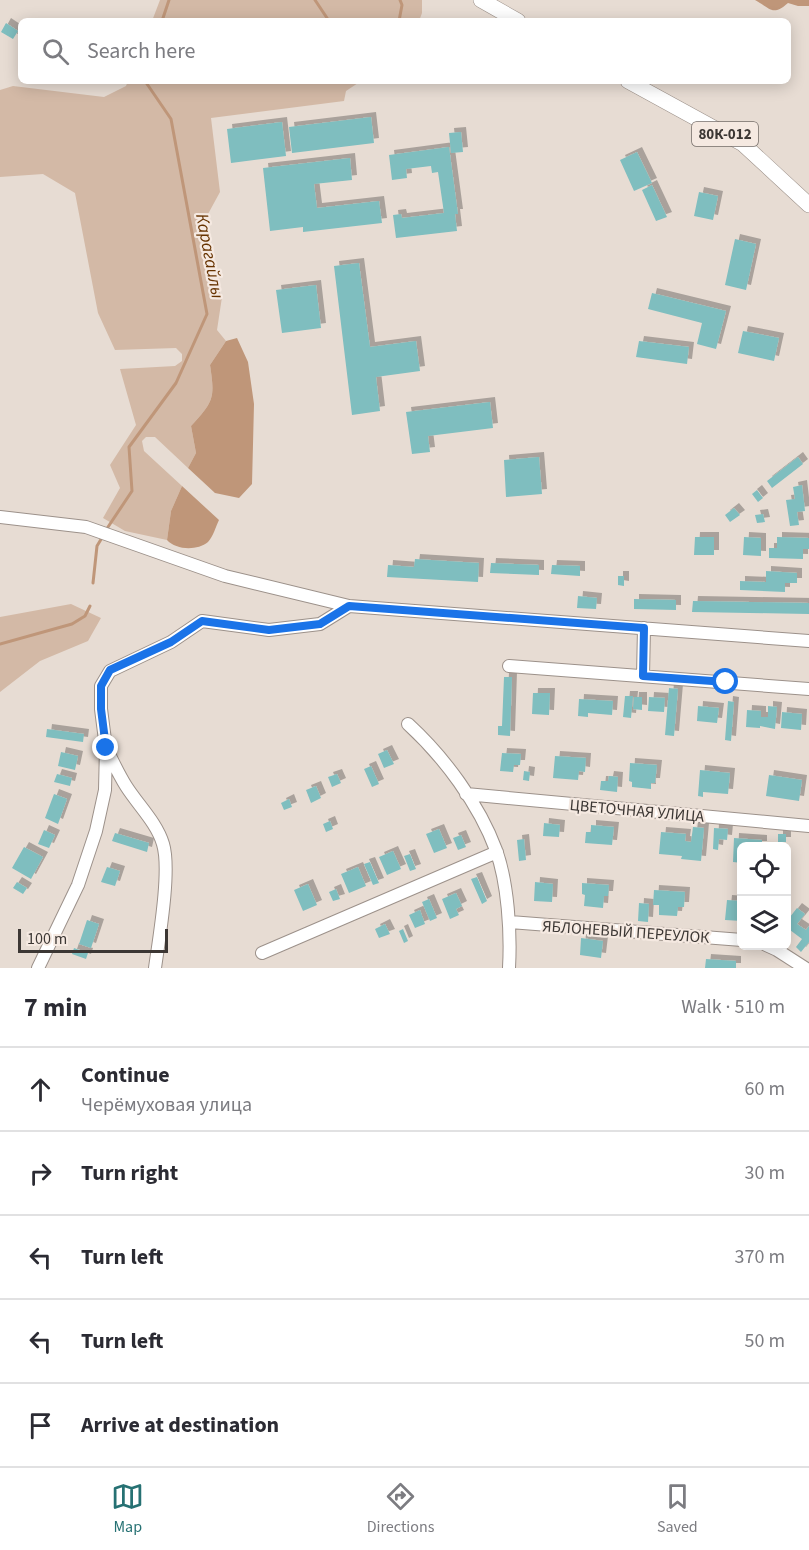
<!DOCTYPE html>
<html lang="en">
<head>
<meta charset="utf-8">
<style>
	:root { --surface:#fff; --page:#f2f2f3; --text:#2b2b33; --muted:#7c7c81; --line:#e1e1e2; --accent:#267173 }
	body { margin:0; font-family:"Source Sans 3",sans-serif; background:var(--page); color:var(--text) }
	.controls { position:absolute; right:18px; bottom:18px; display:grid; overflow:hidden; border-radius:9px; box-shadow:0 3px 15px #0003 }
	.controls button { width:54px; height:54px; display:grid; place-items:center; padding:0; border:0; border-bottom:2px solid var(--line); background:var(--surface); color:var(--text); font:30px sans-serif }
	.scale { position:absolute; left:18px; bottom:15px; width:150px; box-sizing:border-box; padding-left:6px; border:3px solid #3c3734; border-top:0; font-size:16px; line-height:21px; white-space:nowrap; color:#3c3734; -webkit-text-stroke:4px #f5e9e1; paint-order:stroke }
	.stop { position:absolute; width:18px; height:18px; margin:-14px; border:4px solid #1a73e8; border-radius:50%; background:#fff }
	.stop.end { background:#1a73e8; border-color:#fff; box-shadow:0 2px 6px #0008 }
	.list { margin:0; padding:0; list-style:none }
	h2 { display:flex; justify-content:space-between; align-items:center; height:78px; margin:0; padding:0 24px; font-size:26px }
	h2 small { font-size:20px; font-weight:400; color:var(--muted) }
	.list li { display:grid; grid-template-columns:39px 1fr auto; gap:18px; align-items:center; box-sizing:border-box; height:84px; padding:0 24px; border-top:2px solid var(--line) }
	.list b { display:block; font-size:22px; white-space:nowrap }
	.list p { margin:0; font-size:20px; white-space:nowrap; color:var(--muted) }
	.list em { font-size:20px; font-style:normal; color:var(--muted) }
	.icon { flex:none; width:33px; height:33px; fill:none; stroke:currentColor; stroke-width:2; stroke-linecap:round; stroke-linejoin:round }
	.map { position:relative; flex:none; width:809px; height:968px; overflow:hidden }
	.search { position:absolute; background:var(--surface); box-shadow:0 3px 15px #0003; left:18px; right:18px; top:18px; height:66px; display:flex; align-items:center; gap:15px; box-sizing:border-box; padding:0 21px; border-radius:9px; color:var(--muted); font-size:22px }
	.sheet { height:498px; background:var(--surface) }
	nav { display:flex; justify-content:space-around; align-items:center; box-sizing:border-box; height:84px; border-top:2px solid var(--line); background:var(--surface); font-size:16px; color:var(--muted) }
	nav a { display:grid; justify-items:center; gap:3px }
	nav .on { color:var(--accent) }
	.map>svg:first-child { display:block }
</style>
</head>
<body>
<div class="map">
<svg width="809" height="968" viewBox="0 0 809 968">
	<defs>
		<filter id="shadow"><feDropShadow dx="5" dy="-5" stdDeviation="0" flood-color="#0004"/></filter>
	</defs>
	<rect width="100%" height="100%" fill="#e7dcd3"/>
	<path fill="#d3b9a6" d="M160 0H422V13L419 21H152Z
		M128 81H361L346 91 344 101 211 118 220 192 208 214 211 274 222 297 217 330 226 341 210 365C215 398 214 401 191 426L196 453 188 468 155 437H146L142 441 144 451 182 486 171 511 167 540 125 531 103 518 120 488 110 465 136 425 120 369 175 366 182 361V354L176 348 115 350 98 313 75 193 43 174 0 177V90L13 86 104 97 126 86Z
		M71 604 101 618 88 641 40 661 0 692V617Z"/>
	<path fill="#bf9679" d="M755 0H809V6H798L788 3C772 17 770 8 755 0Z
		M237 338 248 362 254 404 252 484 239 498 215 493 188 468 196 453 191 426C214 401 215 398 210 365L226 341Z
		M182 486 219 520C216 526 213 537 208 542 197 551 176 550 167 540L171 511Z"/>
	<g fill="none" stroke-linecap="round" stroke-linejoin="round">
		<path stroke="#bf9679" stroke-width="3" d="M315 0 329 21
			M162 21 169 0
			M399 21 402 5 400 0
			M106 530 132 491 129 447 176 383 207 314 171 119 145 81
			M93 583 97 546 103 536
			M0 644 72 624 85 616 90 606"/>
	</g>
	<path fill="#7fbebf" filter="url(#shadow)" d="M6 23 18 31 13 39 1 32Z
		M371 117 374 143 292 153 289 127Z
		M282 122 286 156 231 163 227 129Z
		M461 132 463 152 451 153 449 133Z
		M449 147 458 214H455L457 231 396 238 393 215 401 214 402 218 444 213 438 172 432 173 431 166 406 169 407 178 392 180 389 155Z
		M637 152 652 183 634 191 620 160Z
		M350 158 352 180 314 184 317 208 379 201 382 223 303 232V227L270 231 263 168Z
		M652 185 667 217 656 221 642 190Z
		M699 192 718 196 713 220 694 216Z
		M735 239 756 244 746 290 725 285Z
		M359 263 370 347 416 341 420 371 376 377 380 411 352 415 334 266Z
		M316 285 321 328 282 333 276 290Z
		M652 293 726 311 716 349 697 344 702 323 648 309Z
		M743 331 779 338 774 361 738 353Z
		M639 341 689 347 687 364 636 357Z
		M490 402 493 428 428 436 430 452 412 454 406 412Z
		M539 457 542 494 506 497 504 460Z
		M798 457 803 464 772 488 767 481Z
		M802 485 805 511 797 512 799 525 790 526 786 500 795 499 793 487Z
		M757 490 763 498 758 502 752 494Z
		M734 508 740 515 730 522 725 515Z
		M763 514 765 522 757 523 755 515Z
		M695 537H714V555H694Z
		M744 537 761 538V556L743 555Z
		M777 537 809 538V549H803V559L769 558V548H777Z
		M415 559 479 563 478 582 387 577 388 565 414 567Z
		M491 563 539 565V575L490 573Z
		M552 565 580 566V576L551 574Z
		M766 571 797 573V583H785V592L740 590V581L766 582Z
		M618 576H624V586L618 585Z
		M578 596 597 598 596 609 577 608Z
		M634 599 676 600V610L634 609Z
		M693 601 809 603V614L692 612Z
		M504 677H512L510 736 498 735V726H502Z
		M669 688 678 689 674 736 665 735Z
		M533 693H550L549 715 532 714Z
		M625 696H633L631 718 623 717Z
		M634 697H642V710L633 709Z
		M649 697 665 698 664 712 648 711Z
		M579 699 613 701 612 715 588 713V717L578 716Z
		M728 701 734 702 731 741 725 740Z
		M698 706 719 708 717 723 697 721Z
		M768 706 777 707 775 729 760 726V728L746 727 747 710 761 711V717H768Z
		M782 712 802 714 801 730 781 728Z
		M47 729 84 734 83 742 46 737Z
		M387 750 394 764 384 768 378 754Z
		M61 752 78 756 75 770 58 766Z
		M502 753 521 754 520 765H514L513 772 500 771Z
		M555 756 586 758 585 772 579 771 578 780 553 778Z
		M630 763 657 765 655 783H651V789L632 787V782L629 781Z
		M371 766 379 784 372 787 364 769Z
		M700 770 730 773 728 794 703 792V797L698 796Z
		M524 771 530 772 529 781 523 780Z
		M57 774 72 778 70 786 54 782Z
		M337 774 341 783 332 787 328 777Z
		M769 775 802 780 799 801 766 796Z
		M609 776 618 777 617 792 600 790 601 781H608Z
		M316 786 321 798 311 803 306 790Z
		M54 794 67 799 58 824 45 818Z
		M289 799 292 807 284 810 281 803Z
		M330 821 333 829 326 832 323 824Z
		M544 823 560 825 559 837 543 836Z
		M591 825 614 827 612 845 585 843 586 832H591Z
		M693 827 704 828 701 861 681 859 682 856 659 854 661 832 686 834 685 841 691 842Z
		M714 828 728 829 727 840 719 839 718 850 713 849Z
		M439 829 447 848 434 853 426 834Z
		M44 830 55 835 49 848 38 844Z
		M115 833 149 843 147 852 112 841Z
		M778 834H786V842H778Z
		M461 835 466 847 458 850 453 838Z
		M734 838 762 840V846H742V863L733 862Z
		M524 839 526 860 519 861 517 840Z
		M24 847 43 857 31 879 12 868Z
		M393 851 401 869 387 875 379 857Z
		M410 854 416 869 410 871 404 856Z
		M370 862 379 883 373 885 364 864Z
		M107 867 120 871 115 886 101 882Z
		M358 867 366 886 349 893 341 874Z
		M477 877 487 901 482 904 471 879Z
		M17 882 27 888 23 894 13 888Z
		M535 882 553 884 552 902 534 901Z
		M582 883 609 885 608 896H604L603 908 584 906 585 895 582 894Z
		M308 884 317 905 303 911 294 890Z
		M336 889 340 899 333 901 329 892Z
		M654 890 685 892 684 907H678L677 916 659 915V905H653Z
		M456 893 462 906 456 909 459 915 450 919 442 899Z
		M429 899 437 918 430 921 422 902Z
		M727 900 742 901V921L725 920Z
		M639 903 649 904 648 922 638 921Z
		M797 908 805 914 797 924 806 930 809 926V942L801 952 796 947 802 939 786 927V922Z
		M420 910 425 924 415 928 409 915Z
		M87 920 99 924 91 948 79 944Z
		M385 924 390 934 379 938 375 929Z
		M403 929 408 941 404 943 399 931Z
		M581 938 603 941 601 958 580 955Z
		M74 948 88 953 86 959 72 954Z
		M706 959 736 961V968H705Z"/>
	<g fill="none" stroke-linecap="round" stroke-linejoin="round">
		<defs>
			<path id="minor" d="M0 517 86 527 225 576 349 606 809 641
				M509 666 809 689
				M643 676 644 628
				M408 724C444 757 479 804 496 850 508 883 511 933 509 968
				M107 750C113 762 119 775 126 786 138 805 157 823 163 844 171 870 159 939 155 968
				M466 794 809 826
				M510 922 742 940
				M766 945 777 950 805 968
				M262 953 497 852
				M38 968 78 885 96 831 105 790 106 748 101 709V686L110 671 171 642 202 621 269 630 320 624 349 606"/>
			<path id="major" d="M481 0 518 21
				M628 81 743 144 809 205"/>
		</defs>
		<use href="#minor" stroke="#9c918a" stroke-width="14"/>
		<use href="#major" stroke="#9c918a" stroke-width="16"/>
		<use href="#minor" stroke="#fff" stroke-width="12"/>
		<use href="#major" stroke="#fff" stroke-width="15"/>
	</g>
	<g fill="none" stroke-linecap="round" stroke-linejoin="round">
		<path stroke="#1a73e8" stroke-width="8" d="M106 748 101 709V686L110 670 171 642 202 621 269 630 320 624 349 606 644 628 643 676 726 682"/>
	</g>
	<g text-anchor="middle" stroke-width="4.5" stroke-linejoin="round" paint-order="stroke">
		<rect fill="#f5e9e1" stroke="#746c68" stroke-width="1.5" x="692" y="122" width="66" height="24" rx="4.5"/>
		<g font-size="15" font-weight="bold" fill="#3c3734">
			<text x="725" y="139">80К-012</text>
		</g>
		<g font-size="16" fill="#3c3734" stroke="#f5e9e1">
			<text transform="translate(637 810) rotate(5)" y="6">ЦВЕТОЧНАЯ УЛИЦА</text>
			<text transform="translate(626 931) rotate(4)" y="6">ЯБЛОНЕВЫЙ ПЕРЕУЛОК</text>
		</g>
		<g font-size="18" font-style="italic" fill="#673300" stroke="#f5e9e1">
			<text transform="translate(210 256) rotate(79)" y="6">Карагайлы</text>
		</g>
	</g>
</svg>
<div class="controls">
<button><svg class="icon" aria-label="locate" viewBox="0 0 24 24"><circle cx="12" cy="12" r="6"/><path d="M12 2v4M12 18v4M2 12h4M18 12h4"/></svg></button>
<button><svg class="icon" aria-label="layers" viewBox="0 0 24 24"><path d="M12 4l9 5-9 5-9-5zM3 14l9 5 9-5"/></svg></button>
</div>
<div class="scale">100 m</div>
<div class="stop" style="left:726px;top:682px"></div>
<div class="stop end" style="left:106px;top:748px"></div>
<div class="search"><svg class="icon" aria-label="search" viewBox="0 0 24 24"><circle cx="10" cy="10" r="6"/><path d="M15 15l6 6"/></svg>Search here</div>
</div>
<section class="sheet">
<h2>7 min<small>Walk · 510 m</small></h2>
<ul class="list">
<li><svg class="icon" aria-label="ahead" viewBox="0 0 24 24"><path d="M12 20V5M6 11l6-6 6 6"/></svg><div><b>Continue</b><p>Черёмуховая улица</p></div><em>60 m</em></li>
<li><svg class="icon" aria-label="right" viewBox="0 0 24 24"><path d="M7 20v-9h11M14 6l5 5-5 5"/></svg><div><b>Turn right</b></div><em>30 m</em></li>
<li><svg class="icon" aria-label="left" viewBox="0 0 24 24"><path d="M17 20v-9H6M10 6l-5 5 5 5"/></svg><div><b>Turn left</b></div><em>370 m</em></li>
<li><svg class="icon" aria-label="left" viewBox="0 0 24 24"><path d="M17 20v-9H6M10 6l-5 5 5 5"/></svg><div><b>Turn left</b></div><em>50 m</em></li>
<li><svg class="icon" aria-label="arrive" viewBox="0 0 24 24"><path d="M6 21V4h12l-3 4 3 4H6"/></svg><div><b>Arrive at destination</b></div></li>
</ul>
</section>
<nav>
<a class="on"><svg class="icon" aria-label="map" viewBox="0 0 24 24"><path d="M3 6l6-2 6 2 6-2v14l-6 2-6-2-6 2zM9 4v14M15 6v14"/></svg>Map</a>
<a><svg class="icon" aria-label="directions" viewBox="0 0 24 24"><path d="M12 3l9 9-9 9-9-9zM9 14v-3h6M13 9l2 2-2 2"/></svg>Directions</a>
<a><svg class="icon" aria-label="saved" viewBox="0 0 24 24"><path d="M7 4h10v16l-5-4-5 4z"/></svg>Saved</a>
</nav>
</body>
</html>
